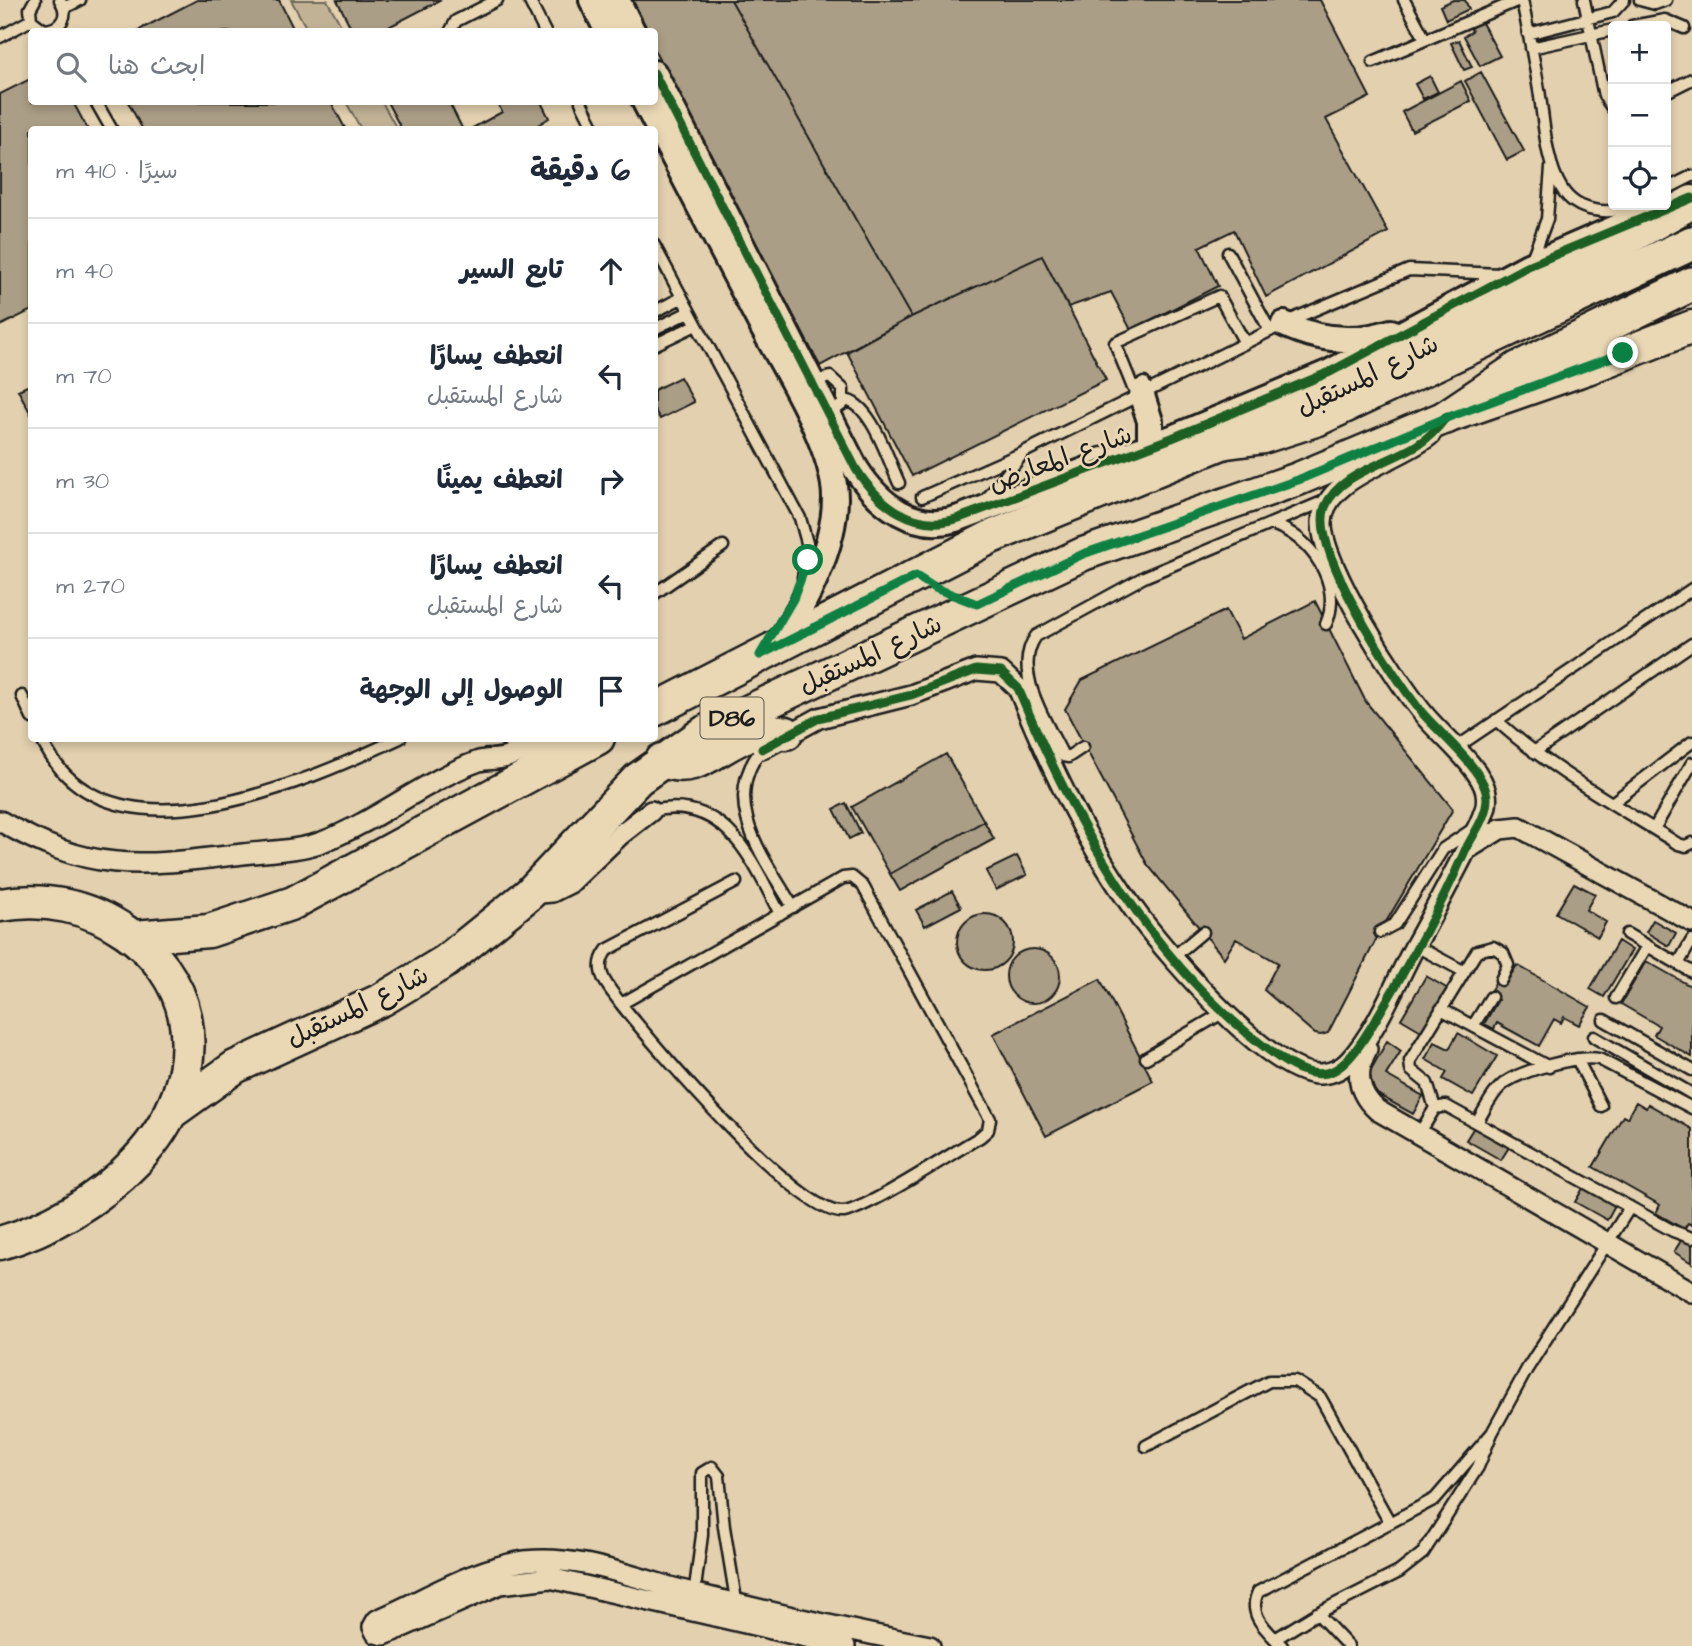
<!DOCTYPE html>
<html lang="ar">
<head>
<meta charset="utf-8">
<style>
	:root { --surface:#fff; --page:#f6f6f7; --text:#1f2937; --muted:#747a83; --line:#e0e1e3 }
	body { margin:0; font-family:"Architects Daughter","Playpen Sans Arabic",sans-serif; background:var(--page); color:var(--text); direction:rtl }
	.controls { position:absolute; right:21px; top:21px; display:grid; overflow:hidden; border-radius:7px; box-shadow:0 4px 10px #0003 }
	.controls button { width:63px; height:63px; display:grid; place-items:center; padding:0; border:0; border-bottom:2px solid var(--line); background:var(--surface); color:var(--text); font:35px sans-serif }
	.stop { position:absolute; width:21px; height:21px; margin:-16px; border:5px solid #0b8043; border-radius:50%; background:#fff }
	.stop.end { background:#0b8043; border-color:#fff; box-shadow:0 2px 7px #0008 }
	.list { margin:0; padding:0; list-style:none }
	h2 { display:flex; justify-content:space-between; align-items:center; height:91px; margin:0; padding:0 28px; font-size:30px }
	h2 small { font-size:23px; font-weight:400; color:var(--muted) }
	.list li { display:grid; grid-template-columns:46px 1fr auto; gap:21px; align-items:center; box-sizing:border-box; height:105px; padding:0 28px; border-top:2px solid var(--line) }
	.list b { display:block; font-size:26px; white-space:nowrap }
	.list p { margin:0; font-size:23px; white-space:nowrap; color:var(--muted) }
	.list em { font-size:23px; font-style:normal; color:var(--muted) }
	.icon { flex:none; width:38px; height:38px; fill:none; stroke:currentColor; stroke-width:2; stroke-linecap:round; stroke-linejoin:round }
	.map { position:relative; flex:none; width:1692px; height:1646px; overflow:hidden; direction:ltr }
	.search { position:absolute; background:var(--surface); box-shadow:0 4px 10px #0003; left:28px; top:28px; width:630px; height:77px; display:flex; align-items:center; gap:18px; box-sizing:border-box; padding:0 24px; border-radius:7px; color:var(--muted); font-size:26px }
	.panel { position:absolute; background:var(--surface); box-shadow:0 4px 10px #0003; left:28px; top:126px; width:630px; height:616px; border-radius:7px; direction:rtl }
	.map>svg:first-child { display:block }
</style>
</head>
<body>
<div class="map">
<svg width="1692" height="1646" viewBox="0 0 1692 1646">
	<rect width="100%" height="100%" fill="#e2d0af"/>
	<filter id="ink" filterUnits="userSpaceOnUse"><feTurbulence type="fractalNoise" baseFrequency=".0143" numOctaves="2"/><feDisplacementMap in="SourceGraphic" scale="14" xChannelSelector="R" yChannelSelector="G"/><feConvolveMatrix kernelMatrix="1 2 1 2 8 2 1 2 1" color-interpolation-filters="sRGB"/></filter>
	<g filter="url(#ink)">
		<path fill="#c1b296" stroke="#6e6759" stroke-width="2" d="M291 0H327L344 31H308Z
			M346 102H382L397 129H361Z"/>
		<path fill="#ab9e86" stroke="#1c1c1c" stroke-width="2" d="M197 0H279L295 32H135Z
			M337 0H441L379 32H353Z
			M629 0H731L911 317 820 366 654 50V32H645Z
			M731 0H1320L1370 97 1326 119 1388 232 1266 297 1234 230 1199 247 1218 286 1131 330 1111 292 1068 307 1042 256 911 317Z
			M1453 0H1465L1469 9 1446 20 1440 6Z
			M1481 21 1500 56 1480 66 1464 36 1472 31 1470 27Z
			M1459 40 1472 67 1464 70 1451 43Z
			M1481 72 1524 151 1507 160 1465 81Z
			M1430 76 1438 92 1423 99 1415 84Z
			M32 78V102H73L88 130H32V310L0 326V94Z
			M1461 81 1471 101 1412 131 1402 112Z
			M128 102H331L346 130H143Z
			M387 102H449L463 130H402Z
			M497 102H541L549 118 530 130H469L502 112Z
			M1042 256 1106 380 912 476 847 352 911 317Z
			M680 377 694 402 660 419 654 409V390Z
			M32 384V416L18 390Z
			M1315 601 1366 702 1453 809 1380 932 1328 1033 1321 1035 1315 1034 1264 990 1278 963 1236 939 1224 958 1147 864 1065 709 1082 680 1226 610 1241 639Z
			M946 754 984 821 890 874 852 807Z
			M846 803 861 833 849 839 834 809Z
			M984 821 994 839 900 891 890 874Z
			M1017 856 1027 875 996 890 986 871Z
			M1574 883 1595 894 1586 910 1606 922 1598 937 1556 913Z
			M952 891 961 907 925 926 916 910Z
			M957 942a28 28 0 1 1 56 0a28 28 0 1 1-56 0Z
			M1653 920 1676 933 1669 946 1646 932Z
			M1618 941 1632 950 1604 997 1590 989Z
			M1006 976a27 27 0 1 1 54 0a27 27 0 1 1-54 0Z
			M1646 961 1692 987V1057L1654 1035 1659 1026 1621 1004Z
			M1517 965 1590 1007 1579 1025 1564 1017 1561 1023 1554 1019 1539 1046 1497 1023 1494 1029 1484 1024 1498 1000 1488 995 1498 978 1506 983Z
			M1426 976 1448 989 1423 1032 1401 1019Z
			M1100 979 1153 1081 1046 1136 993 1034Z
			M1458 1033 1497 1056 1473 1096 1443 1079 1447 1072 1425 1059 1435 1042 1449 1049Z
			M1387 1041 1401 1051 1386 1075 1423 1096 1413 1114 1375 1093 1369 1073Z
			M1636 1102 1646 1108 1648 1104 1692 1129V1225L1688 1223 1684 1229 1656 1213 1660 1205 1593 1167 1623 1116 1627 1118Z
			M1474 1127 1509 1147 1501 1160 1466 1140Z
			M1585 1185 1616 1203 1607 1220 1575 1202Z
			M1682 1239 1692 1245V1263L1674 1252Z"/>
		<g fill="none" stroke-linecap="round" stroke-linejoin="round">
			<defs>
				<path id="service" d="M35 0 30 9 31 20 44 30C62 29 70 15 60 0
					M529 0 545 32
					M1404 0 1425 39
					M1522 0C1528 30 1534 60 1539 90 1544 120 1545 162 1562 189 1577 213 1610 216 1634 205
					M1584 0 1604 96 1613 109
					M1640 0 1655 4 1666 0
					M64 8 80 0
					M1632 26 1665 20 1684 28
					M450 32 456 21 497 0
					M1528 34 1613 12 1624 0
					M0 37 31 20
					M1531 48 1613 30
					M1373 62 1519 0
					M1666 92 1692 79
					M96 102 112 130
					M581 102 595 130
					M1666 189 1692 176
					M654 245 800 518 809 550 803 577
					M1228 253 1270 331
					M1532 259 1547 219 1551 168
					M654 312 681 298
					M654 329 689 312
					M654 345 696 325
					M812 382 830 377 843 389V404L829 414
					M1148 393 1144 383 1133 388 1115 343 1219 296 1245 343
					M844 400C871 402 888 460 899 483
					M922 497 1020 454
					M985 501 1024 452 1300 316 1409 270 1500 274
					M1271 524C1310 535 1344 584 1326 624
					M654 594 723 546
					M22 696 32 718
					M1496 720C1551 770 1616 805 1678 844L1686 846 1692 843
					M41 738C102 874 306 782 400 738
					M503 738 519 751
					M1083 747 1068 757 1063 756C1047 722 1011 671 1036 636L1144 577 1327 500
					M762 749C718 802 765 859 793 907
					M1454 749 1692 589
					M1534 752 1692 644
					M1612 803 1692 742
					M651 811C726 794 752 860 780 914
					M1654 829 1692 763
					M852 877 863 886 990 1119 988 1130 980 1137C952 1153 869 1208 844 1212 799 1217 652 1043 621 1004L843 878Z
					M1380 932 1395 924 1443 849 1473 829
					M1627 934 1692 972
					M1416 946 1463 971
					M1172 958 1203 932
					M1678 964 1692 940
					M1616 998 1647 946
					M621 1004C609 987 591 971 607 950L736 882
					M1441 1009 1549 1067
					M1604 1020 1692 1070
					M1473 1026 1491 997
					M1594 1037 1692 1094
					M1146 1058 1224 1012
					M1577 1059 1601 1106
					M1435 1108 1427 1083 1411 1070 1410 1061 1477 951 1493 947 1503 953 1508 965 1501 980
					M1477 1122C1485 1110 1491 1095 1501 1086 1516 1071 1579 1055 1599 1059L1692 1108
					M1419 1134 1435 1108 1446 1106 1673 1231 1692 1238
					M1146 1446 1269 1381H1295L1320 1397 1390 1523
					M694 1596 702 1535V1473L712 1467 719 1476 724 1527 737 1606
					M1317 1613 1348 1646
					M1275 1639 1316 1614 1399 1572 1423 1553 1478 1467 1492 1433 1527 1369 1630 1207
					M1282 1646C1267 1630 1247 1616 1258 1592L1435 1499 1492 1433"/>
				<path id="minor" d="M762 749 819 718 911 695 976 670 1001 672 1018 688C1051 768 1089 849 1141 919 1170 957 1272 1077 1321 1074 1333 1073 1343 1068 1350 1060 1378 1029 1395 983 1415 946 1433 914 1450 881 1467 848 1473 836 1480 825 1484 812 1487 806 1487 800 1486 793 1482 769 1443 737 1426 717 1398 684 1320 563 1322 522 1324 476 1400 461 1430 435
					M0 821C93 875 142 866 243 854 269 851 297 851 322 842 377 821 424 781 479 761 488 759 498 760 507 757 531 748 545 740 570 753
					M1466 850 1500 829 1519 827 1692 922
					M529 894 552 892 570 883 620 835 651 811
					M1367 1049C1355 1072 1357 1092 1377 1110L1692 1292
					M845 1646 550 1578 500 1584 384 1635 376 1633 373 1627 377 1620C424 1600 473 1568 525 1561 581 1554 642 1581 696 1594 773 1613 852 1631 930 1646"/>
				<path id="tertiary" d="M592 0 608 32
					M617 0 633 32
					M654 73 856 469C879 505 915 533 959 518L1172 438 1330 372 1528 266 1639 218
					M645 102C684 177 724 252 763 328 787 372 835 449 835 498 835 549 804 604 778 646
					M1284 324C1318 340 1355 344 1391 332
					M1142 396 1150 421V447"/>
				<path id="primary" d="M1103 464 1131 467 1148 474
					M654 710 991 537 1249 432 1388 366 1526 295 1692 202
					M662 760C706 782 732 719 786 733
					M0 905C44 897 89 906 126 932 155 952 178 982 185 1017 206 1127 95 1216 0 1243
					M134 937 209 931 293 903 598 738
					M172 1112 235 1067 383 999 446 961 529 894 638 779 705 732 1083 554 1298 479 1446 417 1587 368 1692 327"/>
				<path id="trunk" d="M1446 417 1519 368 1692 284
					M1223 442 1261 437 1317 419 1692 243"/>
			</defs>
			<use href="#service" stroke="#1c1c1c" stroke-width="15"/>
			<use href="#minor" stroke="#1c1c1c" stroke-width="24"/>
			<use href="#tertiary" stroke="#1c1c1c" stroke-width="30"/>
			<use href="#primary" stroke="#1c1c1c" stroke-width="37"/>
			<use href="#trunk" stroke="#1c1c1c" stroke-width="38"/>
			<use href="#service" stroke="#ead8b5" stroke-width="10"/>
			<use href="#minor" stroke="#ead8b5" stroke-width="19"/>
			<use href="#tertiary" stroke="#ead8b5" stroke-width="24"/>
			<use href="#primary" stroke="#ead8b5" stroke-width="32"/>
			<use href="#trunk" stroke="#ead8b5" stroke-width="33"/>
			<defs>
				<path id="cycleway" d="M654 73 856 469C879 505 915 533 959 518L1172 438 1330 372 1528 266 1692 198
					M762 749 819 718 911 695 976 670 1001 672 1018 688C1077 829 1153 969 1281 1059 1327 1090 1345 1069 1370 1029 1404 973 1438 913 1464 853 1472 835 1487 818 1487 798 1486 770 1436 731 1419 709 1393 675 1309 548 1325 507 1339 473 1389 463 1417 445 1429 438 1438 428 1446 417"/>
			</defs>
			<use href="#cycleway" stroke="#ead8b5" stroke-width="13"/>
			<use href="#cycleway" stroke="#1b5e20" stroke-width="9"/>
		</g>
	</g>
	<g fill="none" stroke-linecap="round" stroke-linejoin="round" filter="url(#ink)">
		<path stroke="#0b8043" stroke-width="9" d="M808 560 793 599 760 655 916 576 935 588 977 604 1083 554 1298 480 1446 418 1623 353"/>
	</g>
	<g text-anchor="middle" stroke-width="5" stroke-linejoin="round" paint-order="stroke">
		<rect fill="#ead8b5" stroke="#5a544a" stroke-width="2" x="700.5" y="697.5" width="63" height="41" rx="5"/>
		<g font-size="24" font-weight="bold" fill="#1c1c1c">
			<text x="732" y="726">D86</text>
		</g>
		<g font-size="26" fill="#1c1c1c" stroke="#ead8b5">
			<text transform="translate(1367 375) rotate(-26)" y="9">شارع المستقبل</text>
			<text transform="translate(1060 458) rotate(-20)" y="9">شارع المعارض</text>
			<text transform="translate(870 654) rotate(-25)" y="9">شارع المستقبل</text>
			<text transform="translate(357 1006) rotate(-26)" y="9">شارع المستقبل</text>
		</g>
	</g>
</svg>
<div class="controls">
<button>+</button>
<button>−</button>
<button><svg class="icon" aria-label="locate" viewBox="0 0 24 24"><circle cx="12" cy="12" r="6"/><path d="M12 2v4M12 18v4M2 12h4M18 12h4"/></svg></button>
</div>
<div class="stop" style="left:808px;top:560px"></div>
<div class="stop end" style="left:1623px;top:353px"></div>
<div class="search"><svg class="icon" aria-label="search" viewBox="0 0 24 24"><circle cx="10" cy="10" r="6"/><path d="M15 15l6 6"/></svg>ابحث هنا</div>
<section class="panel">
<h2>6 دقيقة<small>سيرًا · 410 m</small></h2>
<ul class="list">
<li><svg class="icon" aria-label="ahead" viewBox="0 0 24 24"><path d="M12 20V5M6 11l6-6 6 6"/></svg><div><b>تابع السير</b></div><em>40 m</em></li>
<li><svg class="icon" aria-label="left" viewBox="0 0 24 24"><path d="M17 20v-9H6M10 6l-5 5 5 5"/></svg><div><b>انعطف يسارًا</b><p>شارع المستقبل</p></div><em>70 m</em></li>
<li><svg class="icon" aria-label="right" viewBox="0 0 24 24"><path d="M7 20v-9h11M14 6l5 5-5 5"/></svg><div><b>انعطف يمينًا</b></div><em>30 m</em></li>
<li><svg class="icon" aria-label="left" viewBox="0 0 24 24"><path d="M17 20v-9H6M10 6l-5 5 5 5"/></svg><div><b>انعطف يسارًا</b><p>شارع المستقبل</p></div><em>270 m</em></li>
<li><svg class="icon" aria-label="arrive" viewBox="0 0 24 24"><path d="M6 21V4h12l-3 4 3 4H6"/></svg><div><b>الوصول إلى الوجهة</b></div></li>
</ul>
</section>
</div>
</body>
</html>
